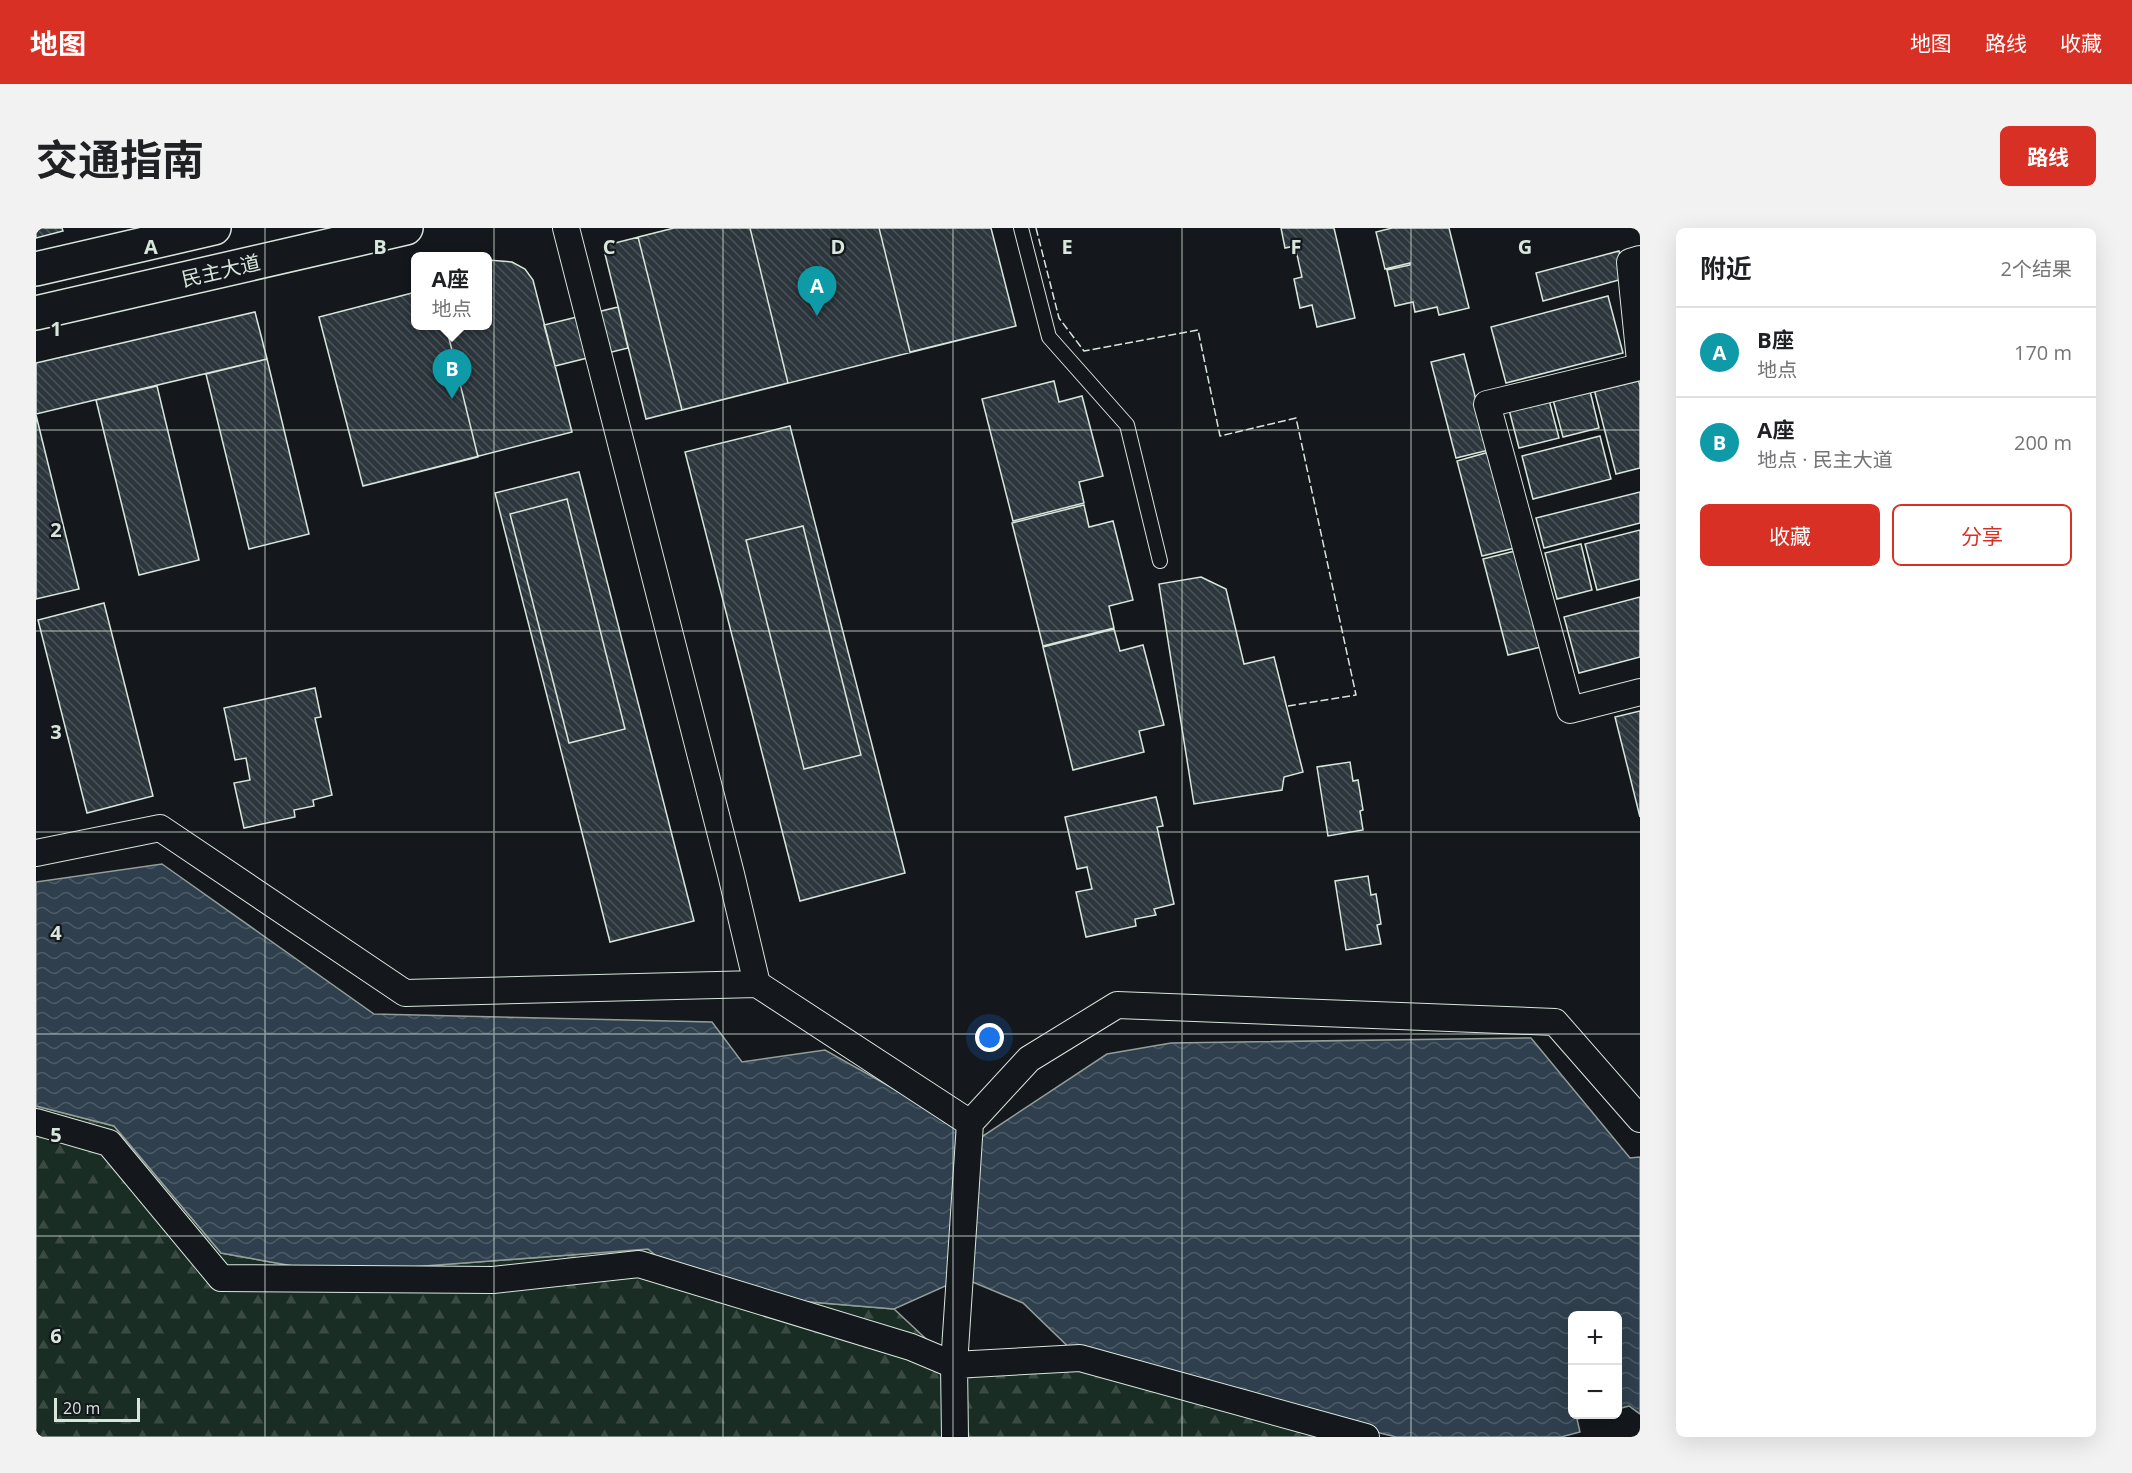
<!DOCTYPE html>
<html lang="zh">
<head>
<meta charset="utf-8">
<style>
	:root { --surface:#fff; --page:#f2f2f2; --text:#202124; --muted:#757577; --line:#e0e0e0; --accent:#d93025 }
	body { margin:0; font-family:"Open Sans","Noto Sans SC",sans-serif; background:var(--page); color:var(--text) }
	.controls { position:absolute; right:18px; bottom:18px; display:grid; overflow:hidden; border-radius:9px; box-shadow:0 6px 24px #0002 }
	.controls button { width:54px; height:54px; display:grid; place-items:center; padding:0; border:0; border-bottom:2px solid var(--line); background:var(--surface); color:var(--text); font:30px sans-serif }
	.scale { position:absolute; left:18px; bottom:15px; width:86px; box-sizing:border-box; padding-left:6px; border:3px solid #d8e6dc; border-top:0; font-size:16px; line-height:21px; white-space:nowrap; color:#d8e6dc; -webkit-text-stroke:4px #14181c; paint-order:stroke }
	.you { position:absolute; left:954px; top:810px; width:21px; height:21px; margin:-15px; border:4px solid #fff; border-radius:50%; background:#1a73e8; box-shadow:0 0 0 9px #1a73e833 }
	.badge { display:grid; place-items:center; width:39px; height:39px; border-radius:50%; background:var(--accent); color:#fff; font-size:20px; font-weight:700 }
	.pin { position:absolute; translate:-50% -50px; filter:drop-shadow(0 2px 3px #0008) }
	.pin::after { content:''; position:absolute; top:32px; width:21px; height:18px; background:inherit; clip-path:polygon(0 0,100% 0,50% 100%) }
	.popup { position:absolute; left:375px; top:24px; width:81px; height:78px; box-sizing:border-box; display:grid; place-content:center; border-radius:9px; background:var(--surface); filter:drop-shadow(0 2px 4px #0005); font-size:20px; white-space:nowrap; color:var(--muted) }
	.popup b { font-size:22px; color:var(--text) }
	.popup::after { content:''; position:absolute; left:50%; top:100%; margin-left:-12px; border:12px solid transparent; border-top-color:var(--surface) }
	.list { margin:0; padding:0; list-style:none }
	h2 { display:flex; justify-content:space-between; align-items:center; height:78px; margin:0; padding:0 24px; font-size:26px }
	h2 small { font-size:20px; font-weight:400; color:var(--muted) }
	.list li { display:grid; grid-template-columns:39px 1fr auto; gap:18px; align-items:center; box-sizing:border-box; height:90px; padding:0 24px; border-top:2px solid var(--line) }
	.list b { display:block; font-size:22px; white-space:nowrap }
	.list p { margin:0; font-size:20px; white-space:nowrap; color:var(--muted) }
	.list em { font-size:20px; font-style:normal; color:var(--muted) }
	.actions { display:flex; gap:12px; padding:18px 24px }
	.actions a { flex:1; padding:14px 0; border:2px solid var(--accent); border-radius:9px; text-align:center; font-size:21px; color:var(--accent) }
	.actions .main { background:var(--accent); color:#fff }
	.map { position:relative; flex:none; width:1604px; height:1209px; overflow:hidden; border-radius:9px }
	header { display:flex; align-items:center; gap:36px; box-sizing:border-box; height:84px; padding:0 30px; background:var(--accent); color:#fff }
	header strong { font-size:28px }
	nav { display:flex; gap:33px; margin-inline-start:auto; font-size:21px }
	.intro { display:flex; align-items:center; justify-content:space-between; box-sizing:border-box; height:144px; padding:0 36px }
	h1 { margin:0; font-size:42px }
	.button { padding:15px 27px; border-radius:9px; background:var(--accent); color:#fff; font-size:21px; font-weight:700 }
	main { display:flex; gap:36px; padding:0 36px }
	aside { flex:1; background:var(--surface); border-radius:9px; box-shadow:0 6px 24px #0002 }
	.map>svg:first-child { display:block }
</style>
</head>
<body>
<header>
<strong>地图</strong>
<nav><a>地图</a><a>路线</a><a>收藏</a></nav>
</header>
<div class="intro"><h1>交通指南</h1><a class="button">路线</a></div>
<main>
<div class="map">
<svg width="1604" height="1209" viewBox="0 0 1604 1209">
	<defs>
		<pattern id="forest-firs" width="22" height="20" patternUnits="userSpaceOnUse" patternTransform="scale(1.5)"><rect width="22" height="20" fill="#1a2d24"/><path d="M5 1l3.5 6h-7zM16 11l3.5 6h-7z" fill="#3b4b43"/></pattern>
		<pattern id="water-waves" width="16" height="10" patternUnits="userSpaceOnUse" patternTransform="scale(1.5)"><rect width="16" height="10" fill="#2f3f4d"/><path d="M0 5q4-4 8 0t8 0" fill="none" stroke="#4c5b66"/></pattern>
		<pattern id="building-back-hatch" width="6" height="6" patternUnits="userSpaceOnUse" patternTransform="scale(1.5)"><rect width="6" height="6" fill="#2c363c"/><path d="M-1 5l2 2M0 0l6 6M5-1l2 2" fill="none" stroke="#4a5358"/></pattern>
	</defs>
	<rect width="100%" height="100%" fill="#14181c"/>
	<path fill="url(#forest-firs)" stroke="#939e99" stroke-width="1.5" d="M0 878 78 898 185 1025 296 1045 612 1021 665 1065 858 1081 918 1137 1044 1130 1330 1209H0Z"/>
	<path fill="url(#water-waves)" stroke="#939e99" stroke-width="1.5" d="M126 636 338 786 676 794 706 834 789 822 883 875 941 912 1071 826 1135 815 1495 810 1594 930 1604 929V1186L1593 1178 1582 1181V1088H1536V1186L1559 1187 1541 1191 1544 1204 1525 1209H1360L1044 1130 987 1075 927 1050 858 1081 665 1065 612 1021 296 1045 185 1025 78 898 0 878V654Z"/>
	<path fill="url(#building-back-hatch)" stroke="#d8e6dc" stroke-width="1.5" d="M0 0H26L27 3 0 10Z
		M638 0H955L980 98 610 191 567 18Z
		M638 0H714L752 155 646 182 602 9Z
		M843 0H955L980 98 874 124Z
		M1245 0H1298L1319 90 1281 99 1276 77 1264 80 1258 51 1266 49 1259 18 1249 20Z
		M1356 0H1413L1433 80 1403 87 1401 79 1379 84 1377 74 1359 78 1351 42 1374 37V35L1349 41 1340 4Z
		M1583 23 1590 50 1507 73 1500 45Z
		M452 32 476 34 489 41 497 52 536 204 327 258 283 89 380 64V98H452Z
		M380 64V98H410L442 229 327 258 283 89Z
		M1572 68 1587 125 1470 155 1455 99Z
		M582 79 592 120 519 138 508 97Z
		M219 84 231 131 0 186V135Z
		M1428 126 1453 222 1420 230 1395 134Z
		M231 131 273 306 213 321 170 146Z
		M1602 150 1604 159V240L1580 246 1558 161Z
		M1018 153 1023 174 1046 168 1067 248 1043 254 1048 275 977 293 946 171Z
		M121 158 163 332 103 347 60 172Z
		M1553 159 1563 200 1527 209 1516 168Z
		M1512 168 1523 210 1483 220 1472 178Z
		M0 187 43 361 0 371Z
		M754 198 869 645 764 673 649 224Z
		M1564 208 1575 251 1497 271 1486 228Z
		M1453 224 1479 320 1446 328 1421 233Z
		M543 244 658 693 574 714 459 265Z
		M1604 264V295L1508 320 1500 290Z
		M531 271 589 501 533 515 474 286Z
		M1048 277 1053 299 1077 293 1097 372 1073 378 1078 400 1007 418 976 295Z
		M767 298 825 527 768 541 710 312Z
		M1604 302V351L1561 362 1549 316Z
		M1545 316 1556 362 1521 371 1509 325Z
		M1479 323 1505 419 1472 427 1447 331Z
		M1165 349 1190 361 1208 436 1238 429 1267 544 1248 549 1246 562 1158 576 1123 356Z
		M1604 369V429L1543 445 1528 389Z
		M68 375 117 568 51 585 2 392Z
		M1078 401 1084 423 1107 417 1128 497 1103 503 1108 524 1037 542 1007 419Z
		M279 460 285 489 279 490 296 567 277 572 278 578 258 582 259 589 208 600 198 555 214 552 210 530 199 532 188 480Z
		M1604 483V589L1579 489Z
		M1314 534 1317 553 1322 552 1327 582 1324 583 1327 602 1292 608 1281 539Z
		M1120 569 1127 598 1121 599 1138 676 1118 681 1120 687 1099 691 1100 698 1050 709 1040 664 1056 661 1051 639 1041 641 1029 589Z
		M1332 648 1335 667 1340 666 1345 696 1341 697 1345 716 1310 722 1299 653Z"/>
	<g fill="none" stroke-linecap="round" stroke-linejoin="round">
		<defs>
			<path id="lane" d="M985 0 1013 109 1091 197 1124 333"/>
			<path id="street" d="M530 0 695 646 721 756
				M1604 31 1594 34 1604 133
				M1604 139 1451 176 1534 482 1604 464
				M0 625 124 600 369 765 721 756 934 895 918 1137 875 1119 603 1036 457 1052 185 1050 73 915 0 894
				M934 895 993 831 1081 777 1519 794 1604 891
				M919 1209 918 1137 1044 1130 1330 1209"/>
			<path id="primary" d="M0 41 178 0
				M0 85 370 0"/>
		</defs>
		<use href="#lane" stroke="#d8e6dc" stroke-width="16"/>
		<use href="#street" stroke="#d8e6dc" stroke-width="28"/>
		<use href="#primary" stroke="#d8e6dc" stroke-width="36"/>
		<use href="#lane" stroke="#14181c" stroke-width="14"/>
		<use href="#street" stroke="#14181c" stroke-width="26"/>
		<use href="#primary" stroke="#14181c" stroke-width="33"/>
		<path stroke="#d8e6dc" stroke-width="1.5" stroke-dasharray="8 3" stroke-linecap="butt" d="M1000 0 1023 90 1048 123 1162 102 1184 208 1260 190 1320 467 1252 478"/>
	</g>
	<path fill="none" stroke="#d8e6dc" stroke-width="1.5" stroke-opacity="0.55" d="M229 0V1209M458 0V1209M687 0V1209M917 0V1209M1146 0V1209M1375 0V1209M0 202H1604M0 403H1604M0 604H1604M0 806H1604M0 1008H1604"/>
	<g text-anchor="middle" stroke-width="4.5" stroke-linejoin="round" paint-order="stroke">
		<g font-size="20" fill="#d8e6dc" stroke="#14181c">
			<text transform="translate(185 43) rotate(-13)" y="7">民主大道</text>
		</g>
	</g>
	<g font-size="20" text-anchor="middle" font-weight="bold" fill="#d8e6dc" stroke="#14181c" stroke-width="4.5" stroke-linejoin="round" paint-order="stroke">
		<text x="115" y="26">A</text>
		<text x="344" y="26">B</text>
		<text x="573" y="26">C</text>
		<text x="802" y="26">D</text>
		<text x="1031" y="26">E</text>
		<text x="1260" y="26">F</text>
		<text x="1489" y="26">G</text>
		<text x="20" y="108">1</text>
		<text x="20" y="309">2</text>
		<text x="20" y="511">3</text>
		<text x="20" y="712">4</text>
		<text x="20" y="914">5</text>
		<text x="20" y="1115">6</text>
	</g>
</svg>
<div class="controls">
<button>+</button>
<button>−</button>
</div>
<div class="scale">20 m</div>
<div class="you"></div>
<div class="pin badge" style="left:781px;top:88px;background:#0f9aa8">A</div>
<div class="pin badge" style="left:416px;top:171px;background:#0f9aa8">B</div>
<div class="popup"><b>A座</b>地点</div>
</div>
<aside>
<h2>附近<small>2个结果</small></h2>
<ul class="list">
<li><span class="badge" style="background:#0f9aa8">A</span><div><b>B座</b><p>地点</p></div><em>170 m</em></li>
<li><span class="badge" style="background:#0f9aa8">B</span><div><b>A座</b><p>地点 · 民主大道</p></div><em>200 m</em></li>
</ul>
<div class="actions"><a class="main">收藏</a><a>分享</a></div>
</aside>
</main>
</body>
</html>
